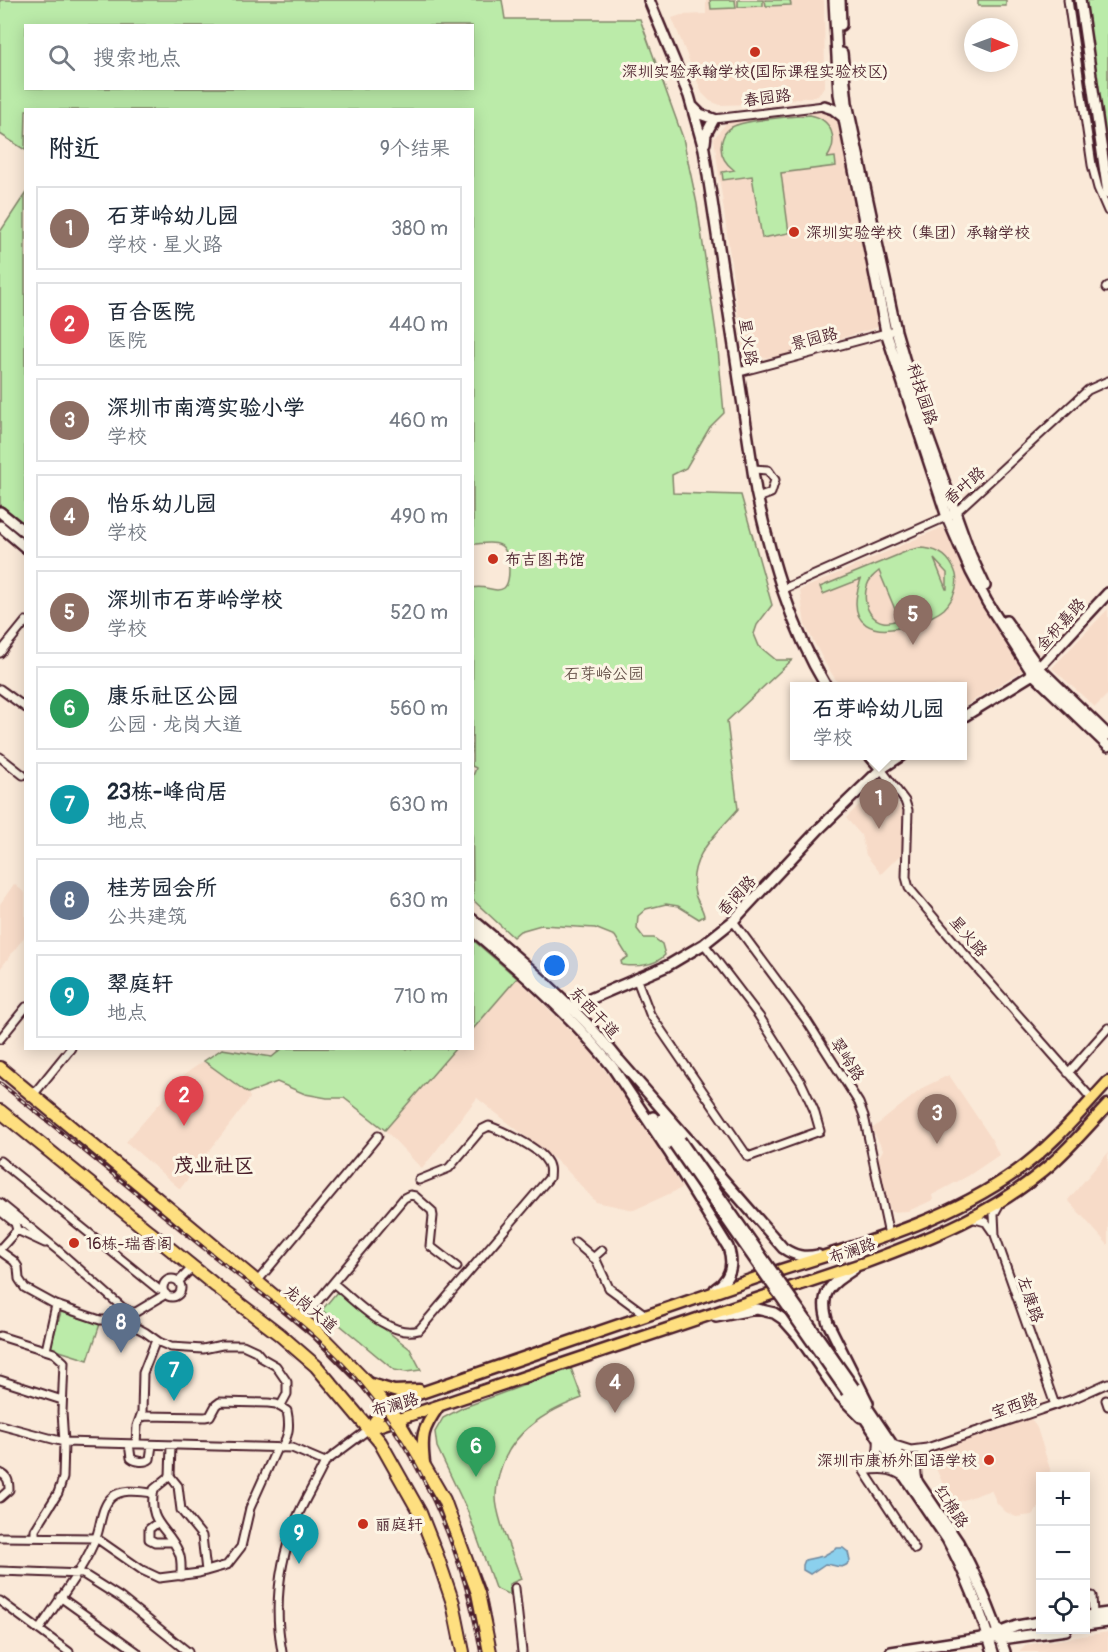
<!DOCTYPE html>
<html lang="zh">
<head>
<meta charset="utf-8">
<style>
	:root { --surface:#fff; --page:#f2f2f3; --text:#1f2937; --muted:#747a83; --line:#e0e1e3; --accent:#111827 }
	body { margin:0; font-family:Pangolin,"LXGW WenKai TC",sans-serif; background:var(--page); color:var(--text) }
	.controls { position:absolute; right:18px; bottom:18px; display:grid; overflow:hidden; border-radius:0px; box-shadow:0 3px 15px #0003 }
	.controls button { width:54px; height:54px; display:grid; place-items:center; padding:0; border:0; border-bottom:2px solid var(--line); background:var(--surface); color:var(--text); font:30px sans-serif }
	.compass { position:absolute; left:964px; top:18px; width:54px; height:54px; border-radius:50%; background:var(--surface); box-shadow:0 3px 15px #0003; rotate:91deg }
	.you { position:absolute; left:555px; top:966px; width:21px; height:21px; margin:-15px; border:4px solid #fff; border-radius:50%; background:#1a73e8; box-shadow:0 0 0 9px #1a73e833 }
	.badge { display:grid; place-items:center; width:39px; height:39px; border-radius:50%; background:var(--accent); color:#fff; font-size:20px; font-weight:700 }
	.pin { position:absolute; translate:-50% -50px; filter:drop-shadow(0 2px 3px #0008) }
	.pin::after { content:''; position:absolute; top:32px; width:21px; height:18px; background:inherit; clip-path:polygon(0 0,100% 0,50% 100%) }
	.popup { position:absolute; left:790px; top:682px; width:177px; height:78px; box-sizing:border-box; display:grid; place-content:center; border-radius:0px; background:var(--surface); filter:drop-shadow(0 2px 4px #0005); font-size:20px; white-space:nowrap; color:var(--muted) }
	.popup b { font-size:22px; color:var(--text) }
	.popup::after { content:''; position:absolute; left:50%; top:100%; margin-left:-12px; border:12px solid transparent; border-top-color:var(--surface) }
	.list { margin:0; padding:0; list-style:none }
	h2 { display:flex; justify-content:space-between; align-items:center; height:78px; margin:0; padding:0 24px; font-size:26px }
	h2 small { font-size:20px; font-weight:400; color:var(--muted) }
	.list li { display:grid; grid-template-columns:39px 1fr auto; gap:18px; align-items:center; box-sizing:border-box; height:84px; margin:0 12px 12px; padding:0 12px; border:2px solid var(--line); border-radius:0px }
	.list b { display:block; font-size:22px; white-space:nowrap }
	.list p { margin:0; font-size:20px; white-space:nowrap; color:var(--muted) }
	.list em { font-size:20px; font-style:normal; color:var(--muted) }
	.icon { flex:none; width:33px; height:33px; fill:none; stroke:currentColor; stroke-width:2; stroke-linecap:round; stroke-linejoin:round }
	.map { position:relative; flex:none; width:1108px; height:1652px; overflow:hidden }
	.search { position:absolute; background:var(--surface); box-shadow:0 3px 15px #0003; left:24px; top:24px; width:450px; height:66px; display:flex; align-items:center; gap:15px; box-sizing:border-box; padding:0 21px; border-radius:0px; color:var(--muted); font-size:22px }
	.panel { position:absolute; background:var(--surface); box-shadow:0 3px 15px #0003; left:24px; top:108px; width:450px; height:942px; border-radius:0px }
	.map>svg:first-child { display:block }
</style>
</head>
<body>
<div class="map">
<svg width="1108" height="1652" viewBox="0 0 1108 1652">
	<rect width="100%" height="100%" fill="#fae9d8"/>
	<filter id="ink" filterUnits="userSpaceOnUse"><feTurbulence type="fractalNoise" baseFrequency=".0167" numOctaves="2"/><feDisplacementMap in="SourceGraphic" scale="12" xChannelSelector="R" yChannelSelector="G"/><feConvolveMatrix kernelMatrix="1 2 1 2 8 2 1 2 1" color-interpolation-filters="sRGB"/></filter>
	<g filter="url(#ink)">
		<path fill="#f7dbc8" d="M706 0H824L825 85 818 96 754 104 720 105 710 101 702 93 672 18 681 15 706 14Z
			M824 110 831 113 837 119 882 326 778 357 755 358 743 351 714 138 728 121Z
			M943 527 984 602 1025 669 963 707V686H840L826 665 805 625 800 590Z
			M1108 609V694L1095 707 1052 668Z
			M875 789 886 790 902 809 904 823 901 854 881 874 866 855 861 835 846 818Z
			M14 884 25 893V936L0 969V904Z
			M517 978 591 1051 640 1118 682 1188 634 1210 596 1202 563 1166 477 1098 422 1169 385 1130 455 1049 472 1048 473 1029Z
			M204 1061 248 1093 250 1098 180 1189 126 1142 185 1074Z
			M949 1075 991 1138 999 1155 968 1176 932 1195 933 1200 908 1211 891 1212 882 1186 877 1161 883 1150 872 1129 924 1087Z
			M1108 1153V1245L1068 1200Z
			M1030 1417 1037 1428 1050 1469 1049 1476H1040V1505L1032 1515 1016 1517 1006 1512 997 1503 991 1490 952 1504 928 1451Z
			M1108 1632V1652H1019L1026 1645Z"/>
		<path fill="#bbeba9" stroke="#82856a" stroke-width="1.5" fill-rule="evenodd" d="M0 0H502L505 19H640L683 138 697 204 717 339 724 413 710 427 686 468 672 475 673 493 741 495 772 605 757 625 754 634 759 646 776 660H792L727 721 738 809C718 833 686 857 695 894 697 902 703 908 704 916L699 919 678 906 666 904 646 909 638 916 637 929 644 938H654L662 944 665 955C655 966 636 967 622 965L621 961 628 957 615 936 595 928 541 925 520 931 513 937 473 900 472 778 476 768 472 766 473 588C483 584 496 594 504 588 512 582 510 550 500 545 493 541 481 544 473 544L472 110H26L25 150 0 134ZM26 26H472V88H26Z
			M710 0H735L736 8 711 9Z
			M738 0H763V6L738 7Z
			M765 0H790L791 5 766 6Z
			M978 0H1006V6H978Z
			M1085 0H1108V172Z
			M810 115C832 119 839 140 827 158L835 157 836 166 781 173 789 233 762 238 752 176 723 180 722 172 734 170C726 164 721 157 721 147 722 138 724 132 732 127 746 119 792 117 810 115Z
			M25 194V526L0 504V232Z
			M919 548C934 548 946 553 953 567 961 581 955 598 944 609 937 615 924 620 915 623 874 638 844 627 861 579L823 594 820 587 910 550ZM934 559 947 573V589H946ZM879 571 899 619C876 631 860 608 867 586 869 579 874 575 879 571Z
			M473 940 517 978 473 1029Z
			M222 1049 272 1057 283 1048 455 1049 385 1130 344 1098H327L305 1094 277 1082 248 1093 204 1061Z
			M337 1292 410 1349 421 1370 406 1372 394 1370 322 1310Z
			M61 1312 100 1324 88 1360 50 1348Z
			M571 1368 582 1398C536 1415 499 1441 496 1495 495 1516 514 1557 521 1579L509 1584 510 1595 495 1588 468 1512 437 1447 435 1432 443 1418 462 1408Z"/>
		<path fill="#8bd0ed" stroke="#71899f" stroke-width="1.5" d="M837 1548H843L848 1552 850 1561C842 1572 835 1564 825 1564L810 1574 803 1570V1565L805 1560 823 1556Z"/>
		<g fill="none" stroke-linecap="round" stroke-linejoin="round">
			<defs>
				<path id="street" d="M1068 0 1092 165 1098 188 1108 211
					M714 119 824 106
					M1106 288 1108 286
					M739 372 890 332
					M753 469 768 470 775 480 771 493 757 498
					M783 589 955 513 1088 390 1108 381
					M0 653 26 621
					M0 689 26 708
					M0 757 23 775
					M881 769 905 801 908 810 906 877 909 888 962 951 1092 1099
					M733 921 807 1021 859 1103 864 1116 889 1235
					M637 980 650 1014 748 1157 820 1131 814 1110 801 1082 759 1016 704 944
					M0 1039 26 1007
					M1068 1073 1108 1028
					M33 1095 71 1048
					M0 1161 158 1289 163 1290
					M0 1203 60 1252 123 1308 131 1312H136L166 1294
					M1000 1203 994 1214 995 1235 1055 1405
					M0 1211 15 1223 17 1230
					M971 1218 986 1222 993 1232
					M575 1242 596 1260 609 1288 647 1316
					M0 1249 17 1230 45 1243
					M0 1251 14 1261 18 1267 19 1279 25 1288 56 1305 100 1320H112L128 1323 145 1332 159 1342 171 1347 203 1349 222 1345H243L256 1351 262 1358 276 1366 287 1382V1394L280 1407
					M593 1258 602 1250
					M163 1288a9 9 0 1 1 18 0a9 9 0 1 1-18 0Z
					M179 1281 193 1267
					M256 1283 378 1136
					M333 1283C356 1301 389 1339 419 1330L549 1178C550 1170 550 1165 545 1159 537 1147 503 1131 489 1126L481 1130 449 1168 419 1180
					M302 1320 404 1198 410 1195 415 1196 432 1211 433 1216 430 1246 457 1267
					M0 1336 54 1353 64 1362 62 1412 64 1442 63 1478 58 1493 35 1530V1537
					M46 1350 56 1305
					M0 1380 62 1400
					M1106 1400 1108 1406
					M140 1418 146 1416 205 1417 210 1416 216 1405 220 1402 268 1403 276 1404 287 1411C290 1425 289 1436 281 1448
					M0 1425 64 1442 292 1448 325 1462
					M129 1444 131 1458C136 1462 145 1463 150 1459L152 1445
					M136 1444 137 1426 142 1412 143 1373 156 1340
					M892 1444 911 1450 927 1448 1070 1400 1108 1383
					M171 1445 170 1476 154 1489C147 1525 168 1526 179 1553 182 1560 181 1568 181 1576
					M325 1462 369 1429
					M866 1470C877 1461 879 1452 878 1438
					M864 1471 915 1549
					M864 1471C878 1469 891 1468 902 1476
					M0 1473C8 1476 9 1482 9 1490L0 1498
					M170 1476 178 1486 181 1510 202 1536 206 1571
					M918 1481C915 1468 917 1458 927 1448
					M157 1523 149 1529V1539L155 1542H172
					M0 1537 96 1538 142 1570 159 1578 199 1573 227 1565 241 1547 250 1508 277 1448
					M0 1571 83 1574 121 1598 188 1652
					M515 1588 522 1652
					M1092 1596 1093 1614
					M60 1597 137 1652
					M0 1601 69 1652
					M39 1630C57 1602 86 1566 97 1535 101 1523 102 1505 112 1497 123 1488 141 1492 153 1493
					M282 1652C274 1608 279 1562 296 1520 304 1500 316 1482 325 1462"/>
				<path id="secondary" d="M649 0 689 96 704 149 756 491C771 559 790 626 826 686
					M834 0 839 94 886 332 947 517 971 572 987 602 1033 674 1108 746
					M840 0 841 25
					M1080 0 1108 193
					M842 53 847 103 896 331 922 420 971 556 985 586
					M824 106 833 109 843 117
					M693 107 700 114 714 119 706 134 705 143
					M0 512 26 533
					M0 526 26 548
					M1006 621 1039 668 1108 735
					M963 717 1033 674 1108 593
					M870 756 881 769
					M472 919C525 964 579 1009 622 1064
					M472 930C523 973 573 1017 614 1069
					M562 1011 667 966 704 944 733 921 819 829 881 769 901 756
					M619 1060 783 1248C795 1256 804 1258 818 1255
					M611 1065 669 1152 728 1247C734 1264 731 1279 715 1289
					M653 1117 674 1144
					M663 1118 680 1140
					M854 1269C830 1285 818 1292 828 1323L868 1403
					M716 1317 757 1309 774 1313 783 1319 799 1337 840 1396 861 1417
					M854 1388 958 1542C978 1578 992 1614 1005 1652
					M847 1392 947 1539C967 1576 981 1612 993 1652
					M1086 1616 1108 1613
					M1086 1625 1108 1622
					M996 1638 1001 1639 1066 1630
					M891 1652 988 1637 1017 1626 1040 1622"/>
				<path id="primary" d="M367 1383 394 1391 419 1390
					M369 1429 386 1405C510 1362 634 1319 759 1277 847 1248 940 1226 1017 1171 1052 1146 1079 1113 1108 1082
					M369 1429 864 1263C932 1238 995 1213 1050 1165 1071 1147 1089 1125 1108 1105
					M424 1463C421 1436 422 1430 438 1407"/>
				<path id="highway" d="M0 1068 316 1331 367 1383 398 1421 444 1500 478 1593 490 1652
					M0 1111 216 1286 279 1334 316 1366 380 1442 420 1513 437 1556 453 1603 463 1652"/>
			</defs>
			<use href="#street" stroke="#4a1f2b" stroke-width="11"/>
			<use href="#secondary" stroke="#4a1f2b" stroke-width="14"/>
			<use href="#primary" stroke="#4a1f2b" stroke-width="15"/>
			<use href="#highway" stroke="#4a1f2b" stroke-width="16"/>
			<use href="#street" stroke="#fcf5e5" stroke-width="7"/>
			<use href="#secondary" stroke="#fcf5e5" stroke-width="9"/>
			<use href="#primary" stroke="#fedf80" stroke-width="10"/>
			<use href="#highway" stroke="#fedf80" stroke-width="12"/>
			<defs>
				<path id="rail" d="M0 1083C69 1138 137 1194 205 1249 252 1288 305 1323 347 1369 418 1447 463 1549 481 1652"/>
			</defs>
			<use href="#rail" stroke="#4a1f2b" stroke-width="4"/>
			<use href="#rail" stroke="#fcf5e5" stroke-width="1.5" stroke-dasharray="4.5" stroke-linecap="butt"/>
			<defs>
				<path id="secondary-bridge" d="M680 1140 854 1388
					M674 1144 847 1392"/>
			</defs>
			<use href="#secondary-bridge" stroke="#4a1f2b" stroke-width="14" stroke-linecap="butt"/>
			<use href="#secondary-bridge" stroke="#fcf5e5" stroke-width="9"/>
		</g>
	</g>
	<g fill="#c8321e" stroke="#fcf5e5" stroke-width="2">
		<circle cx="755" cy="52" r="6"/>
		<circle cx="794" cy="232" r="6"/>
		<circle cx="493" cy="559" r="6"/>
		<circle cx="74" cy="1243" r="6"/>
		<circle cx="989" cy="1460" r="6"/>
		<circle cx="363" cy="1524" r="6"/>
	</g>
	<g text-anchor="middle" stroke-width="6" stroke-linejoin="round" paint-order="stroke">
		<g font-size="16" fill="#4a1f2b" stroke="#fcf5e5" text-anchor="start">
			<text x="755" y="77" text-anchor="middle">深圳实验承翰学校(国际课程实验校区)</text>
			<text x="806" y="238">深圳实验学校（集团）承翰学校</text>
			<text x="505" y="565">布吉图书馆</text>
			<text x="86" y="1249">16栋-瑞香阁</text>
			<text x="977" y="1466" text-anchor="end">深圳市康桥外国语学校</text>
			<text x="375" y="1530">丽庭轩</text>
		</g>
		<g font-size="16" fill="#4a1f2b" stroke="#fcf5e5">
			<text transform="translate(767 97) rotate(-7)" y="6">春园路</text>
			<text transform="translate(814 338) rotate(-15)" y="6">景园路</text>
			<text transform="translate(749 342) rotate(81)" y="6">星火路</text>
			<text transform="translate(923 394) rotate(72)" y="6">科技园路</text>
			<text transform="translate(964 485) rotate(-41)" y="6">香叶路</text>
			<text transform="translate(1060 624) rotate(-48)" y="6">金积嘉路</text>
			<text transform="translate(736 895) rotate(-47)" y="6">香阅路</text>
			<text transform="translate(969 936) rotate(49)" y="6">星火路</text>
			<text transform="translate(595 1012) rotate(47)" y="6">东西干道</text>
			<text transform="translate(848 1059) rotate(57)" y="6">翠岭路</text>
			<text transform="translate(852 1250) rotate(-19)" y="6">布澜路</text>
			<text transform="translate(1031 1299) rotate(71)" y="6">左康路</text>
			<text transform="translate(311 1308) rotate(40)" y="6">龙岗大道</text>
			<text transform="translate(395 1404) rotate(-16)" y="6">布澜路</text>
			<text transform="translate(1014 1405) rotate(-19)" y="6">宝西路</text>
			<text transform="translate(952 1506) rotate(57)" y="6">红棉路</text>
		</g>
		<g font-size="16" fill="#66524a" stroke="#fcf5e5">
			<text x="604" y="679">石芽岭公园</text>
		</g>
		<g font-size="20" font-weight="bold" fill="#4a1f2b" stroke="#fcf5e5">
			<text x="214" y="1172">茂业社区</text>
		</g>
	</g>
</svg>
<div class="controls">
<button>+</button>
<button>−</button>
<button><svg class="icon" aria-label="locate" viewBox="0 0 24 24"><circle cx="12" cy="12" r="6"/><path d="M12 2v4M12 18v4M2 12h4M18 12h4"/></svg></button>
</div>
<svg class="compass" viewBox="-18 -18 36 36"><path d="M0-13l5 13h-10z" fill="#e53935"/><path d="M0 13l5-13h-10z" fill="#747a83"/></svg>
<div class="you"></div>
<div class="pin badge" style="left:879px;top:829px;background:#8d6e63">1</div>
<div class="popup"><b>石芽岭幼儿园</b>学校</div>
<div class="pin badge" style="left:184px;top:1126px;background:#e0444e">2</div>
<div class="pin badge" style="left:937px;top:1144px;background:#8d6e63">3</div>
<div class="pin badge" style="left:615px;top:1413px;background:#8d6e63">4</div>
<div class="pin badge" style="left:913px;top:645px;background:#8d6e63">5</div>
<div class="pin badge" style="left:476px;top:1477px;background:#2e9e5b">6</div>
<div class="pin badge" style="left:174px;top:1401px;background:#0f9aa8">7</div>
<div class="pin badge" style="left:121px;top:1353px;background:#5c6f8a">8</div>
<div class="pin badge" style="left:299px;top:1564px;background:#0f9aa8">9</div>
<div class="search"><svg class="icon" aria-label="search" viewBox="0 0 24 24"><circle cx="10" cy="10" r="6"/><path d="M15 15l6 6"/></svg>搜索地点</div>
<section class="panel">
<h2>附近<small>9个结果</small></h2>
<ul class="list">
<li><span class="badge" style="background:#8d6e63">1</span><div><b>石芽岭幼儿园</b><p>学校 · 星火路</p></div><em>380 m</em></li>
<li><span class="badge" style="background:#e0444e">2</span><div><b>百合医院</b><p>医院</p></div><em>440 m</em></li>
<li><span class="badge" style="background:#8d6e63">3</span><div><b>深圳市南湾实验小学</b><p>学校</p></div><em>460 m</em></li>
<li><span class="badge" style="background:#8d6e63">4</span><div><b>怡乐幼儿园</b><p>学校</p></div><em>490 m</em></li>
<li><span class="badge" style="background:#8d6e63">5</span><div><b>深圳市石芽岭学校</b><p>学校</p></div><em>520 m</em></li>
<li><span class="badge" style="background:#2e9e5b">6</span><div><b>康乐社区公园</b><p>公园 · 龙岗大道</p></div><em>560 m</em></li>
<li><span class="badge" style="background:#0f9aa8">7</span><div><b>23栋-峰尚居</b><p>地点</p></div><em>630 m</em></li>
<li><span class="badge" style="background:#5c6f8a">8</span><div><b>桂芳园会所</b><p>公共建筑</p></div><em>630 m</em></li>
<li><span class="badge" style="background:#0f9aa8">9</span><div><b>翠庭轩</b><p>地点</p></div><em>710 m</em></li>
</ul>
</section>
</div>
</body>
</html>
